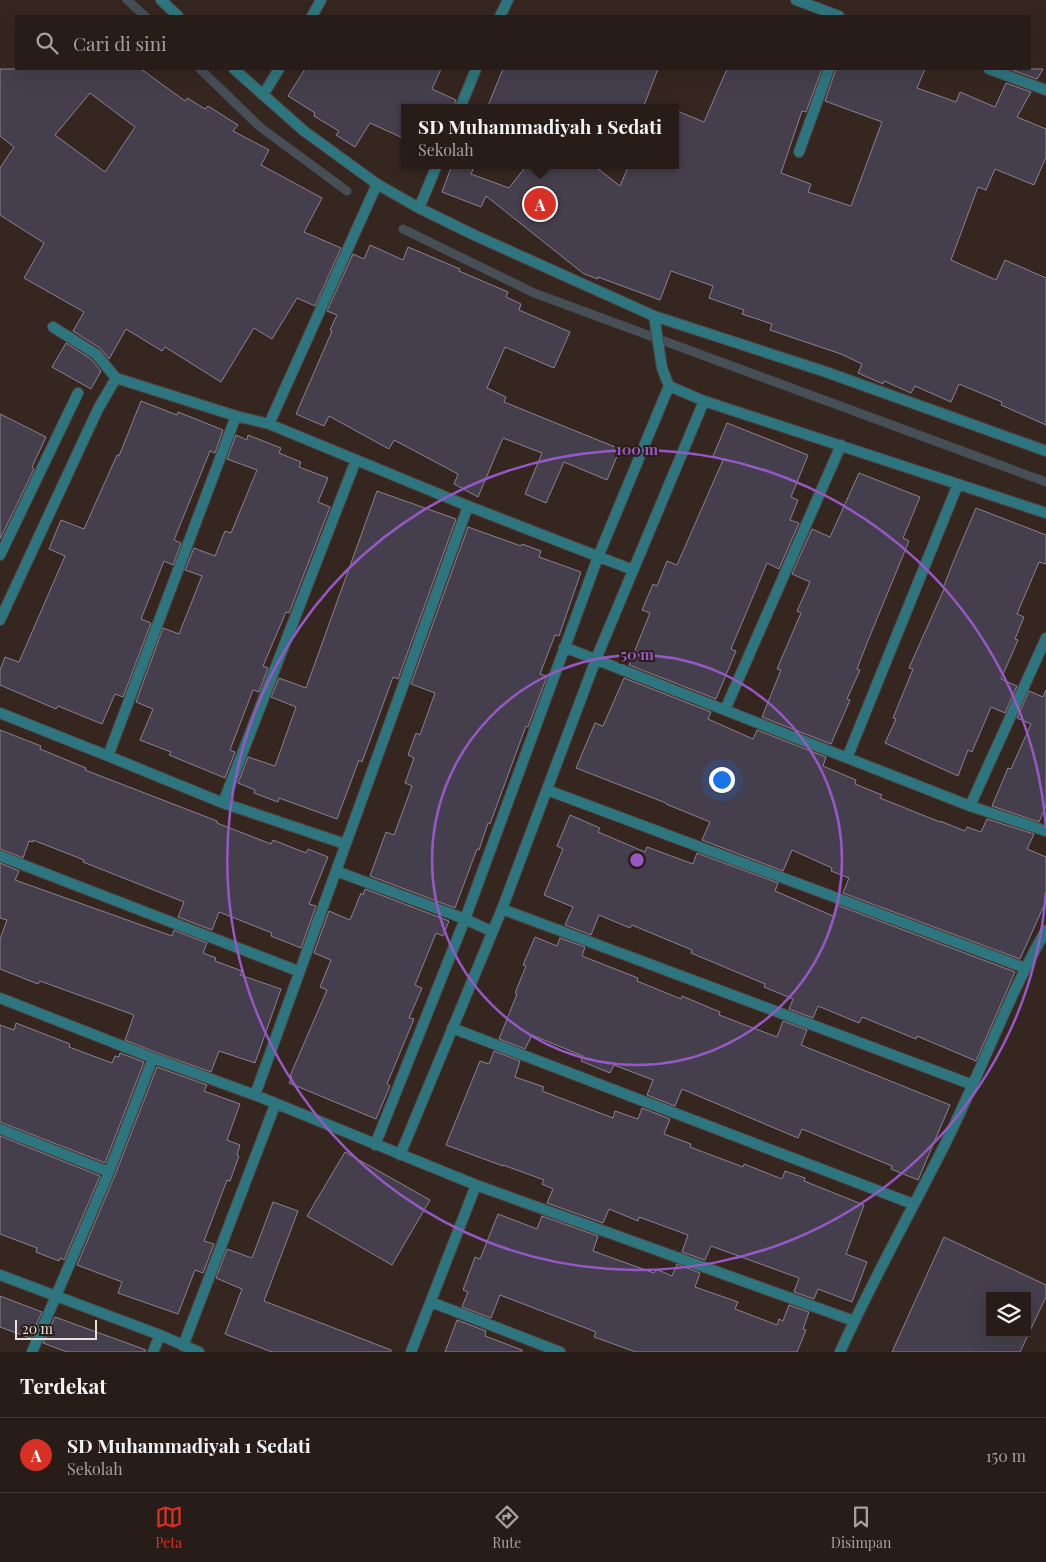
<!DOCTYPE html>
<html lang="id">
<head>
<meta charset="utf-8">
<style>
	:root { --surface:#281c18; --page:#342925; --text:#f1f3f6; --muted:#a5a1a2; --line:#443a37; --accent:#d93025 }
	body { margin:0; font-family:"Playfair Display",serif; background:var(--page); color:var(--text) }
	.controls { position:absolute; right:15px; bottom:15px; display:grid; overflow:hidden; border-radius:0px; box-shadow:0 5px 20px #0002 }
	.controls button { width:45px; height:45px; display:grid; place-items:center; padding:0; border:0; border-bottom:1px solid var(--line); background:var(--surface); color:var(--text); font:25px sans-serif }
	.scale { position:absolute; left:15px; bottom:12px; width:82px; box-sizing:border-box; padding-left:5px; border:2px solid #e8deda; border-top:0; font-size:14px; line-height:18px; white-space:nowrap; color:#e8deda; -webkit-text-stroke:4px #2c1d17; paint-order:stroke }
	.you { position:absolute; left:721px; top:779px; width:18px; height:18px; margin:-12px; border:4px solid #fff; border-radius:50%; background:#1a73e8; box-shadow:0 0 0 8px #1a73e833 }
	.badge { display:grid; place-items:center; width:32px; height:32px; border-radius:50%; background:var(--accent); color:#fff; font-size:16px; font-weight:700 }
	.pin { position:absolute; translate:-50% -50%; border:2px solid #fff; box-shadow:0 1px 5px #0006 }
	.popup { position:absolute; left:401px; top:104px; width:278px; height:65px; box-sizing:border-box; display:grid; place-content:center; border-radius:0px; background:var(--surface); filter:drop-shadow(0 1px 4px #0005); font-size:16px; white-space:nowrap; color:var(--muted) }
	.popup b { font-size:19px; color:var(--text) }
	.popup::after { content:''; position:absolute; left:50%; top:100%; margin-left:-10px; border:10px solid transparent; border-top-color:var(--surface) }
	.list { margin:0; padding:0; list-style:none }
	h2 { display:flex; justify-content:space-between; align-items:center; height:65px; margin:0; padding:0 20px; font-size:21px }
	h2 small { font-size:16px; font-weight:400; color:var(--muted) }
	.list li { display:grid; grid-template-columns:32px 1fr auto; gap:15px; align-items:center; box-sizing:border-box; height:75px; padding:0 20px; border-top:1px solid var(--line) }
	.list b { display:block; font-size:19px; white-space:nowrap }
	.list p { margin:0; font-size:16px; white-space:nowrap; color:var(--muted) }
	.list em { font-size:16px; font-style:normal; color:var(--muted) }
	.icon { flex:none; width:28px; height:28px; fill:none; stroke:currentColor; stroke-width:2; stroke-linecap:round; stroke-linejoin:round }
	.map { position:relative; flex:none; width:1046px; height:1352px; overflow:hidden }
	.search { position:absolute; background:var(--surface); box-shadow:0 5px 20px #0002; left:15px; right:15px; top:15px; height:55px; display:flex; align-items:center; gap:12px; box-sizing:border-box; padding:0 18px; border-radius:0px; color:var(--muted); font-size:19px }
	.sheet { height:140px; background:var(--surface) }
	nav { display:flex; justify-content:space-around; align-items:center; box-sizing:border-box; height:70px; border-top:1px solid var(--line); background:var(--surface); font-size:14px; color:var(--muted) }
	nav a { display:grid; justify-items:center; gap:2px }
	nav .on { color:var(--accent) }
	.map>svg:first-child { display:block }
</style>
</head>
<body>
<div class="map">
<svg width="1046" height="1352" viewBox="0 0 1046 1352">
	<rect width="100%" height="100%" fill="#362620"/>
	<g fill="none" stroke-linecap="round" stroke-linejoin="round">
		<path stroke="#464e56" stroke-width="9" d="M127 0 145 16
			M200 69 260 127 347 191
			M403 229 534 293 1046 482"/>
	</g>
	<path fill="#453e4c" stroke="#8a8292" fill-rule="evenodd" d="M0 69H141L185 101 187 98 205 109 208 106 238 125 233 131 269 150 261 165 322 198 304 232 341 248 315 306 297 298 272 339 254 328 221 382 165 347 162 351 126 329 109 359 100 348 73 331 84 312 24 278 44 243 0 215V168L14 147 0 136ZM90 93 135 127 105 172 55 135Z
		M305 69H441L432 89 456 100 453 108H405V139L370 123 355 147 336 135 339 131 314 116 315 113 288 96Z
		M503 69H658L643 108H487Z
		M727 69H822L806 112 802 111 781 173 811 184 808 192 851 206 882 122 825 101 836 69H925L917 88 956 102 960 92 995 107 1006 83 1031 92 1017 117 1046 129V157L1034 185 995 169 986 190 978 187 951 260 996 280 1005 260 1046 278V425L1001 405 1002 402 959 384 951 402 915 386 911 393 884 381 883 384 858 373 862 364 841 354 770 330 772 324 742 314 744 310 709 298 713 286 671 271 660 300 598 277V279L584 274 486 196 481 207 442 192 452 165H475L471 174 509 188 527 165H593L620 186 629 165H675V110L704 122Z
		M1012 69H1043L1037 79 1012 70Z
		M370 245 403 260 408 247 460 269 459 271 508 292 506 297 521 304 519 310 570 332 554 368 505 347 487 388 506 397 504 402 620 449 607 480 564 462 546 503 525 494 542 453 503 438 478 497 454 484 458 474 394 440 389 449 329 416 324 426 296 414 332 331 330 330 337 315 327 311 353 254 364 259Z
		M66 343 91 359 101 371 91 389 52 367Z
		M141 401 177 415 178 412 223 430 215 453 210 451 174 540 181 543 173 565 164 561 141 619 151 623 123 697 115 694 102 724 58 706 56 709 0 685V670L5 657 19 662 65 556 49 549 61 520 84 529 117 455 119 456Z
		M0 414 46 437 32 467 34 469 0 539Z
		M727 423 808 455 791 497 798 500 790 520 799 523 779 569 767 563 731 649 736 651 716 699 629 665 650 613 642 610 653 584 657 586 667 561 677 565 723 460 713 456Z
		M236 435 247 440 248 435 281 448 279 453 301 462 299 467 328 478 318 502 330 507 289 613 286 612 263 666 268 668 259 692 253 690 230 750 235 752 225 778 169 755 171 752 140 740 153 709 136 702 163 628 179 634 202 576 185 570 194 548 215 556 225 531 231 533 257 470 227 459Z
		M859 473 920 497 903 538 909 541 867 643 857 669 860 670 847 699 850 700 831 744 762 717 781 670 777 669 801 613 797 611 810 582 792 574 812 529 830 537Z
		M377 491 456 519 398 679 393 677 362 762 359 760 337 819 279 798 278 802 254 793 255 790 238 783 248 757 275 766 296 707 271 697 279 678 306 688Z
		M976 508 1046 535V564L1039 562 1017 614 1024 617 1015 639 1018 640 1001 679 1017 686 1005 713 991 707 972 752 968 750 958 776 885 743 896 719 893 718 913 669 909 668 944 589 943 588 954 560Z
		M468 527 521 546 522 544 541 551 539 557 581 572 559 636 555 635 540 674 547 676 528 727 526 726 490 824 488 823 479 850 477 849 455 908 370 876 386 832 394 835 412 786 405 783 414 758 408 755 416 733 420 735 435 693 411 684Z
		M624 678 711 712 708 719 753 739 757 730 826 757 823 766 856 780 855 784 882 795 880 798 940 822V821L965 831 967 827 981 832 987 819 1034 834 1027 849 1046 857V901L1020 959 843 893 849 878 831 871 832 868 792 850 783 871 702 840 710 822 666 804V803L576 768 595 723 603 726Z
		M1046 690V806L1039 822 992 806 1008 768 1011 769 1031 724 1017 718 1029 691 1043 697Z
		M0 730 41 746 40 749 86 768 85 770 217 821V823L271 844 273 840 306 853 308 849 328 857 309 904 316 906 301 948 271 936 272 933 219 912 212 930 178 917 184 902 83 862 84 860 33 840V842L29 841 23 858 0 849Z
		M570 815 600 828 598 832 645 852 647 847 693 864 697 853 778 883 775 891 833 916 837 905 1015 972 976 1061 917 1036 916 1039 862 1017 859 1023 818 1006 813 1018 789 1009 793 999 764 987 765 984 691 953 692 950 632 925 630 928 599 915 591 935 565 925 573 907 544 895 563 849 557 846Z
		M0 863 19 871 15 880 172 936 174 930 207 943 203 953 216 958 215 961 242 971 240 975 281 989 255 1063 219 1051 211 1072 155 1052 125 1040 134 1015 40 981 38 984 0 969V939L7 920 0 918Z
		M365 889 449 921 443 936 436 933 415 985 422 988 409 1018 414 1019 387 1084 390 1086 376 1119 289 1083 292 1077 290 1076 327 990 320 987 331 960 314 953 329 911 350 920 361 893 363 895Z
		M535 937 557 946 560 938 585 947 582 956 638 978 637 981 681 999 682 996 720 1012 719 1015 777 1037 783 1021 807 1030 801 1045 950 1105 918 1180 891 1169 892 1166 802 1129 798 1138 682 1089 675 1106 647 1095 653 1080 614 1065 610 1073 581 1061 583 1056 532 1035 525 1049 499 1039 517 994 515 993 526 966 523 965Z
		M16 1023 70 1044 69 1047 112 1063 115 1056 119 1057 120 1053 144 1062 105 1163 0 1122V1025L14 1030Z
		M494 1051 520 1061 515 1077 544 1087 542 1091 613 1118 615 1111 638 1119 642 1108 670 1119 664 1134 691 1144 690 1147 743 1167 744 1164 782 1179 785 1171 805 1178 804 1181 864 1205 846 1254 867 1262 852 1302 818 1289 814 1299 794 1292 799 1278 711 1246 705 1260 682 1252 688 1235 639 1217 638 1221 609 1209 603 1223 547 1203 553 1189 542 1184 544 1180 503 1165V1166L446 1145 480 1061 489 1064Z
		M157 1067 207 1085 204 1091 240 1104 227 1140 240 1145 237 1155 239 1156 230 1181 227 1180 204 1241 214 1244 203 1273 195 1270 178 1314 118 1293 122 1282 77 1265 115 1175Z
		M0 1136 100 1176 64 1260 60 1258 59 1261 36 1252 37 1248 0 1234Z
		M345 1152 430 1200 392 1265 307 1216Z
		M273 1202 298 1211 264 1301 391 1350V1352H272L225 1334 242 1289 216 1278 227 1249 252 1258Z
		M498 1214 537 1229 542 1216 598 1236 593 1251 654 1273 656 1269 672 1276 677 1264 700 1273 695 1287 738 1302 735 1309 777 1325 779 1319 783 1321 789 1305 809 1312 803 1329 806 1330 797 1352H636L594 1337 596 1332 500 1295 491 1318 462 1307 468 1292 463 1290 475 1257 480 1259Z
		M944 1237 1046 1285V1297L1020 1352H892ZM990 1296H1027V1333H990Z
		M0 1296 42 1312 30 1338 0 1327Z
		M55 1317 146 1350 145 1352H67L43 1343Z
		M457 1320 486 1331 485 1336 522 1350V1352H445Z"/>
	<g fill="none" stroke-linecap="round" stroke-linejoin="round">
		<defs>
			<path id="street" d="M161 0 178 16
				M796 0 839 16
				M312 16 321 0
				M500 16 508 0
				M234 69 304 131 377 184 419 208 474 235 654 316 826 372 1046 451
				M989 69 1046 90
				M263 95 279 69
				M460 108 476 69
				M799 152 829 69
				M419 208 437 165
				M53 327 96 354 116 378 236 416 269 424 468 506 633 570
				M669 386 704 401 1046 513
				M269 424 377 184
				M0 555 78 393
				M0 620 98 409 116 378
				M564 647 970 806 1046 831
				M725 710 841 445
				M0 713 108 756 223 803 345 844
				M108 756 236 416
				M847 758 958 484
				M547 790 1025 968
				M223 803 356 460
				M970 806 1046 638
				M0 856 298 971
				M336 871 465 919 491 931
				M502 909 973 1085
				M0 998 153 1058 255 1095 476 1185 854 1321
				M452 1028 913 1204
				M255 1095 468 506
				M0 1129 109 1172
				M375 1145 465 919 598 557 669 386 662 368 654 316
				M400 1155 502 909 596 659 704 401
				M0 1275 160 1335 199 1352
				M431 1302 560 1352
				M183 1346 275 1105
				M32 1352 109 1172 153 1058
				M153 1352 160 1335
				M411 1352 476 1185
				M840 1352C872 1281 911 1212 946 1142 981 1072 1007 998 1046 930"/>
		</defs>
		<use href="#street" stroke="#52433e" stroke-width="12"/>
		<use href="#street" stroke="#2e767f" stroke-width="10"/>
	</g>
	<g fill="none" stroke="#9658c6" stroke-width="2.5">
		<circle cx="637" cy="860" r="205"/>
		<path d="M1046 892A410 410 0 1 1 1046 828"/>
	</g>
	<circle cx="637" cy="860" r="8" fill="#9658c6" stroke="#2c1d17" stroke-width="2.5"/>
	<g font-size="15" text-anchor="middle" font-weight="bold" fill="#9658c6" stroke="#2c1d17" stroke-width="4" stroke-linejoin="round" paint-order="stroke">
		<text x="637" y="455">100 m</text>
		<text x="637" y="660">50 m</text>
	</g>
</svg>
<div class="controls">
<button><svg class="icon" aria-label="layers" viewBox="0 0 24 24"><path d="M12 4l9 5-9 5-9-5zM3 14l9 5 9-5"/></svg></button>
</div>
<div class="scale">20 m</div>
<div class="you"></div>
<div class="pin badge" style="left:540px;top:204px">A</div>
<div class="popup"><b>SD Muhammadiyah 1 Sedati</b>Sekolah</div>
<div class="search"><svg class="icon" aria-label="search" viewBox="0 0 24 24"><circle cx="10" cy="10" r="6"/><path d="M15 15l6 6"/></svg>Cari di sini</div>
</div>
<section class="sheet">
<h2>Terdekat<small></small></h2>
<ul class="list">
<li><span class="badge">A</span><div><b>SD Muhammadiyah 1 Sedati</b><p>Sekolah</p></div><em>150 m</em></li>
</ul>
</section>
<nav>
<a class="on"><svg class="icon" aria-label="map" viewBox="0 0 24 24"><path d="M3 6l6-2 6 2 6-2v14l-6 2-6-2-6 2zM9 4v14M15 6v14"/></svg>Peta</a>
<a><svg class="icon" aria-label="directions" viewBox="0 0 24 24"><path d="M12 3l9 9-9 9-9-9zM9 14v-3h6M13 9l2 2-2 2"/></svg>Rute</a>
<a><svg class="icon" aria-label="saved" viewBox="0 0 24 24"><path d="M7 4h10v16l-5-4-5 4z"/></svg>Disimpan</a>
</nav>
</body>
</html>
